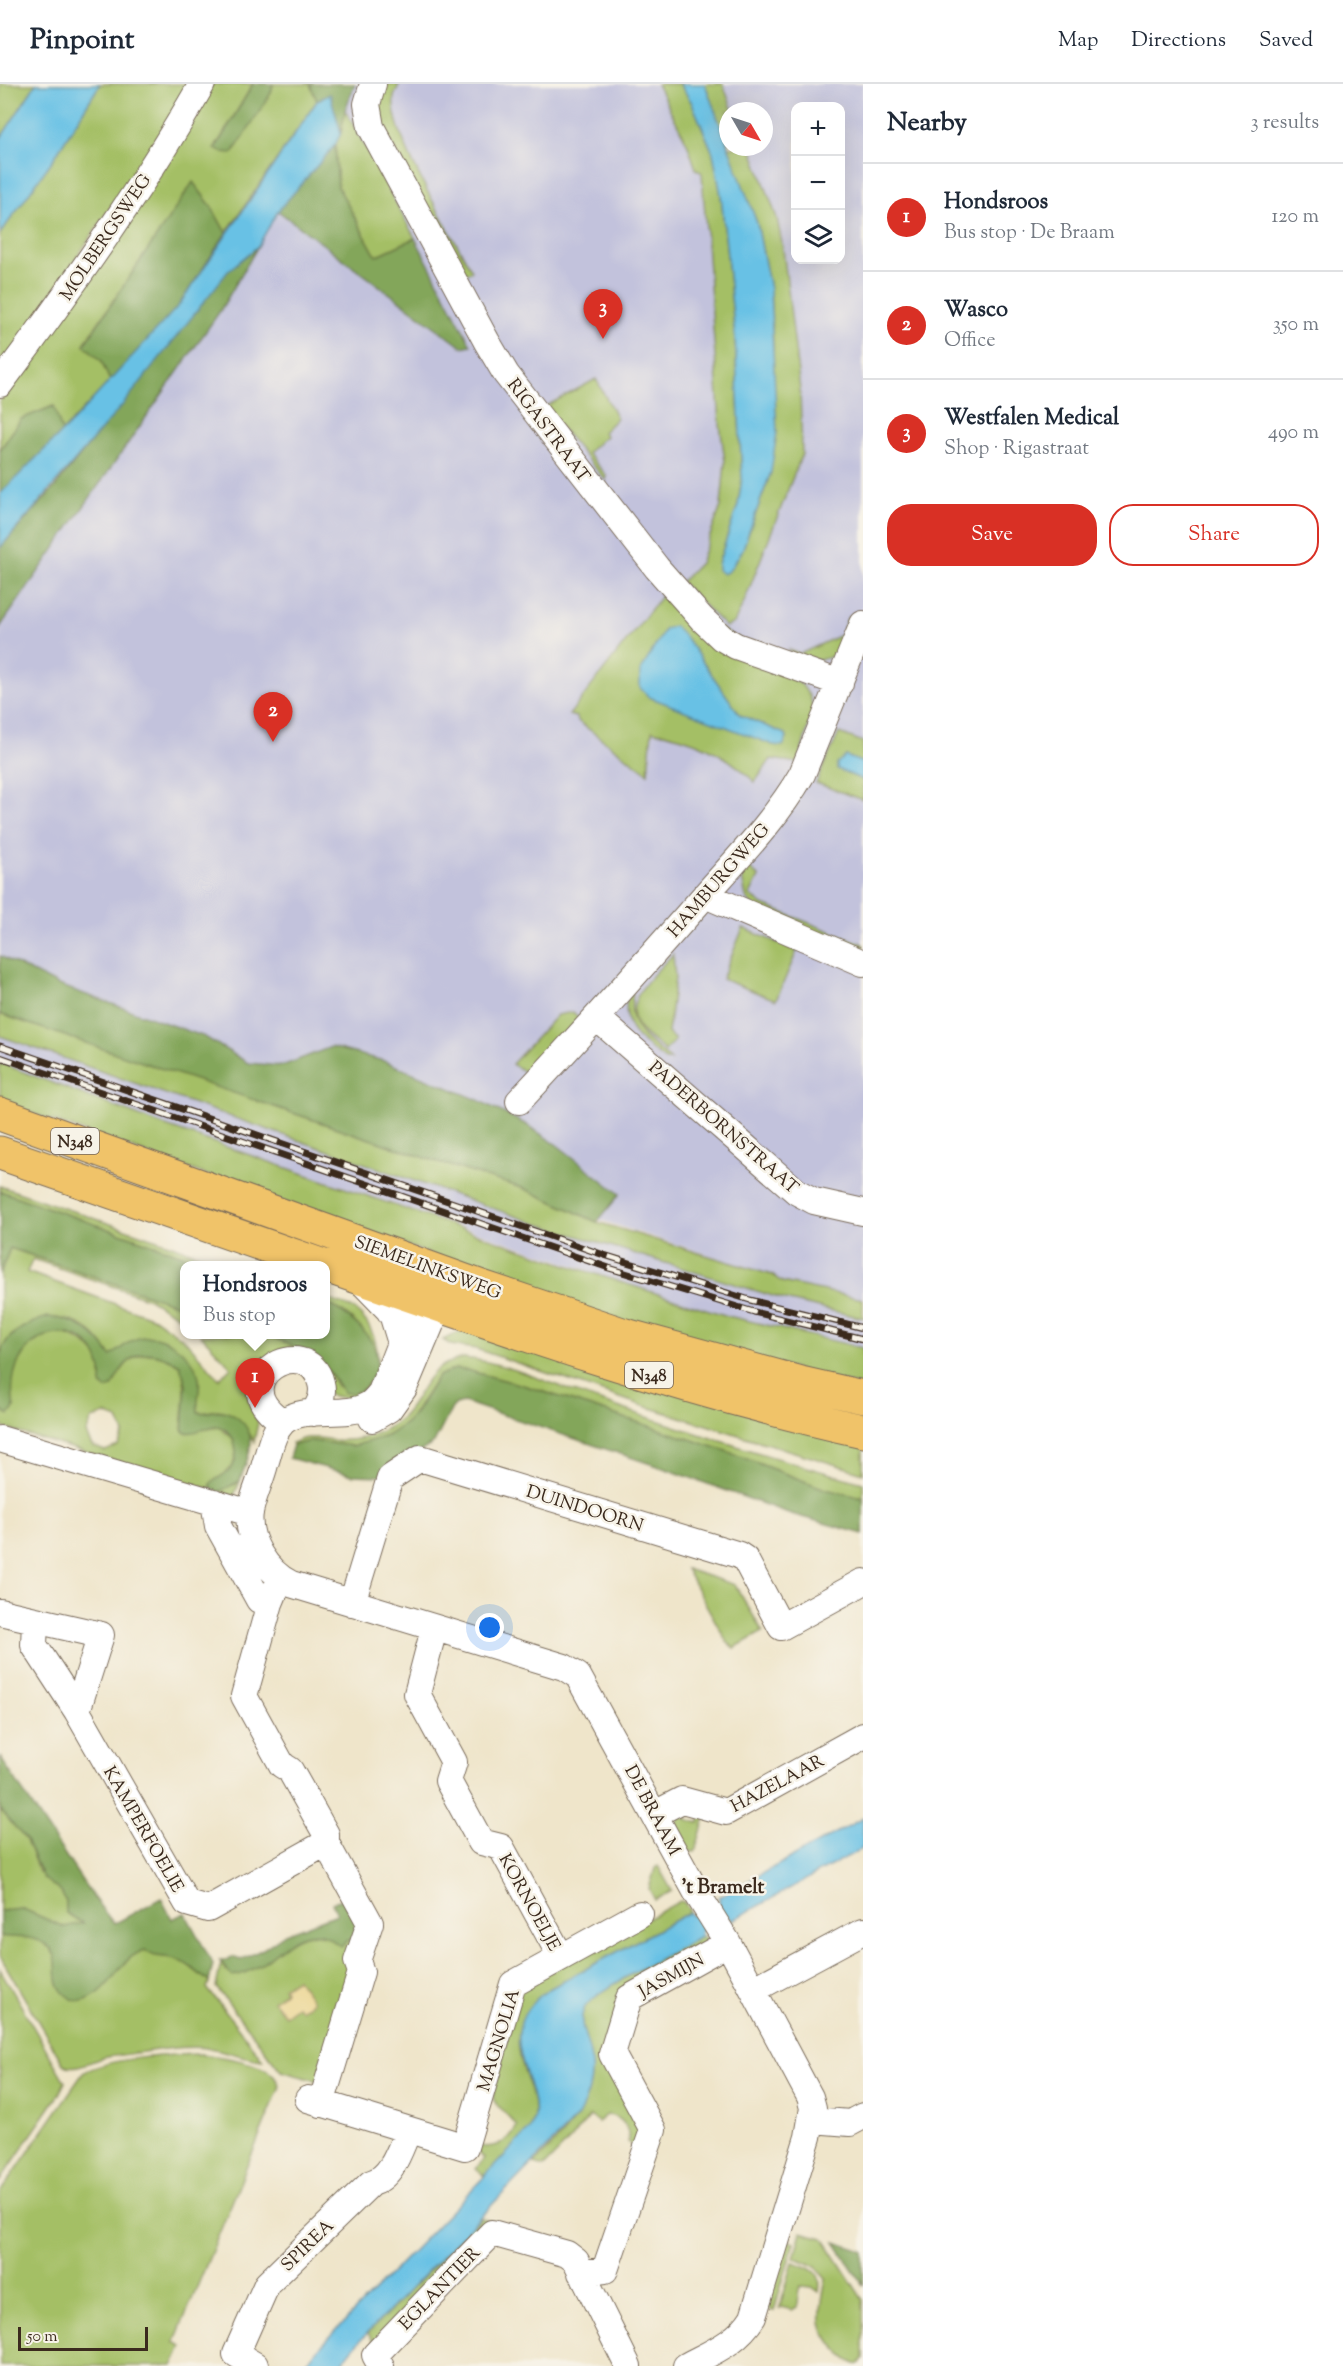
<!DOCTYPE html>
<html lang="en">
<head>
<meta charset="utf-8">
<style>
	:root { --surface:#fff; --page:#f6f6f7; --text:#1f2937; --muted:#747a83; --line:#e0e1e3; --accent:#d93025 }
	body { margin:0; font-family:"Sorts Mill Goudy",serif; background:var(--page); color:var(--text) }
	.controls { position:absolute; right:18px; top:18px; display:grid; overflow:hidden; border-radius:12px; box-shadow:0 6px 24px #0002 }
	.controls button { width:54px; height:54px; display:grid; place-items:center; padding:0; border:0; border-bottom:2px solid var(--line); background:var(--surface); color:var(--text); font:30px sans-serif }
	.compass { position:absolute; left:719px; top:18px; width:54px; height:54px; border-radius:50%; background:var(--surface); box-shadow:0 6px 24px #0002; rotate:129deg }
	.scale { position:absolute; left:18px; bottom:15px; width:130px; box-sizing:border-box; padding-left:6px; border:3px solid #3b2a1e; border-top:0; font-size:16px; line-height:21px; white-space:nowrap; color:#3b2a1e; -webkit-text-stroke:4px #f7f3e8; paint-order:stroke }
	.you { position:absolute; left:490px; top:1544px; width:21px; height:21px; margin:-15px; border:4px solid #fff; border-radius:50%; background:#1a73e8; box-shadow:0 0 0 9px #1a73e833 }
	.badge { display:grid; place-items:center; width:39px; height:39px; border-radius:50%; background:var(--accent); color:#fff; font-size:20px; font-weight:700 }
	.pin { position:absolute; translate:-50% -50px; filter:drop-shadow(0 2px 3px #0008) }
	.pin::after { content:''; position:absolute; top:32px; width:21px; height:18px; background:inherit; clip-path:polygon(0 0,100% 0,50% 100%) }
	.popup { position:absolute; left:180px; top:1177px; width:150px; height:78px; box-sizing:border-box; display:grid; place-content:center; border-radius:12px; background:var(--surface); filter:drop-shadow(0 2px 4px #0005); font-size:20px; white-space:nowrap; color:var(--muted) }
	.popup b { font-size:22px; color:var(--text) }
	.popup::after { content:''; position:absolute; left:50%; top:100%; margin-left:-12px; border:12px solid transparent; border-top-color:var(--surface) }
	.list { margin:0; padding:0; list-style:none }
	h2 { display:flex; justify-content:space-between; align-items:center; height:78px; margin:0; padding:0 24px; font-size:26px }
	h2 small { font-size:20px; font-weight:400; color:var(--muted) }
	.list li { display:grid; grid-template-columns:39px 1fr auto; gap:18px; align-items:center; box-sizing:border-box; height:108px; padding:0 24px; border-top:2px solid var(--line) }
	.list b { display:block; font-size:22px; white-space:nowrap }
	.list p { margin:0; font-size:20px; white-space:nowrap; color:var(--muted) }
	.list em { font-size:20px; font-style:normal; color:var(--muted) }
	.actions { display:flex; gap:12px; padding:18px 24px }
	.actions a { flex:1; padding:14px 0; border:2px solid var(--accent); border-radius:24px; text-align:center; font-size:21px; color:var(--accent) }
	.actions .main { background:var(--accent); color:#fff }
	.icon { flex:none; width:33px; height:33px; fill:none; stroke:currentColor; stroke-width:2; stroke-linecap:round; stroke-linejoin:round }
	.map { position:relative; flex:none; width:863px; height:2282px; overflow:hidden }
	header { display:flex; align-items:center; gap:36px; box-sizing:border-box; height:84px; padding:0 30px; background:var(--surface); border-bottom:2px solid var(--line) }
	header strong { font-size:28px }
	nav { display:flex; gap:33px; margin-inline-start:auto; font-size:21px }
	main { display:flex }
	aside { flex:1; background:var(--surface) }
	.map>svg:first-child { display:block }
</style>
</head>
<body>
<header>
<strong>Pinpoint</strong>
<nav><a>Map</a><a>Directions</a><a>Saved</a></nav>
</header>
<main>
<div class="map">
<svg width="863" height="2282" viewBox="0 0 863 2282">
	<rect width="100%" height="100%" fill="#f7f3e8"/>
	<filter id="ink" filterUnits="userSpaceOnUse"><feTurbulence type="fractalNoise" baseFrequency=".0167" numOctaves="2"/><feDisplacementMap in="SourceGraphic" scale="12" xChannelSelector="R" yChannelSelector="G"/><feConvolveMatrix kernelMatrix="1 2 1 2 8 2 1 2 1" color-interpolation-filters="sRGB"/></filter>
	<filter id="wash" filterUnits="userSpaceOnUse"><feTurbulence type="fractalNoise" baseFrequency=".008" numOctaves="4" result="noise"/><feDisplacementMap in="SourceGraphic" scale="24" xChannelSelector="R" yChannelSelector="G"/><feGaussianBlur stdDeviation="1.35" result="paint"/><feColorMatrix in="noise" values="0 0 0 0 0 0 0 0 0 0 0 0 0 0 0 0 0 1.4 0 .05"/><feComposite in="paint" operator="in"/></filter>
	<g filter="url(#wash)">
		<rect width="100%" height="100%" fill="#efe5ca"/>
		<path fill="#c2c2dc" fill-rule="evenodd" d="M355 0H863V1215L782 1198 772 1191 568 1126 0 929V543L220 227 278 127 345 26ZM796 22H840V176H796ZM728 27H764V63H728Z
			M0 952 532 1138 789 1217 863 1234V1264L728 1232 657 1210 163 1041 0 979Z"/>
		<path fill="#a4bf65" stroke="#707442" stroke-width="1.5" fill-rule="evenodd" d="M0 0H36L0 55Z
			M100 0H194L0 287V150L54 74Z
			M211 0H253L215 64 271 9 273 0H310L317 17 226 149 211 122 193 99 84 260 101 276 110 297 62 348 53 322 21 335 0 366V317L60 233Z
			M386 0H399C398 4 395 9 394 13 388 48 453 152 472 187L464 191 379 39 377 25Z
			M657 0H680L692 19 713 69 721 111 735 253 742 394 738 421 718 480 729 487 742 467 771 388 773 261 770 205 757 139 728 63H751L777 134 783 164 800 306 802 370 744 518 734 539 726 543 681 498 700 479 721 422 725 378 720 341 702 89 696 85 687 59Z
			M705 0H723L733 27H728V62Z
			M345 26 415 154 376 172 338 103 335 61 341 49Z
			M596 295 617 334 603 348 606 352 587 369 606 391V397L546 326 548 321Z
			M666 506 802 601 810 613 813 625 798 679 771 675 755 698C726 669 692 653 652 647L648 689 579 638 576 633 569 631ZM674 543 686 554 740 631 785 650 787 654 640 588Z
			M848 533 852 535C850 543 848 552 845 559 836 579 810 578 793 572L789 566 800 570 841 551Z
			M839 649 863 658V679L846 672 848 690 863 696V716L816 699Z
			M749 784 759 793 750 811 763 821 863 860V870L755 826 746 813 742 794Z
			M743 844 797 867 776 916 722 895Z
			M673 870 675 894 668 949 675 956 665 967C657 960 647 953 640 945 618 918 657 888 673 870Z
			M628 908 633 911C625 944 649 957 671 976H665C639 955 620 946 628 908Z
			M573 928 579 934 531 989 523 987 512 980 557 931Z
			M0 930 429 1075 525 1105 597 1138 772 1191 782 1198 863 1215V1234L789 1217 532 1138 0 952Z
			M0 979 163 1041 564 1180 728 1232 863 1264V1303L643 1245 0 1018Z
			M0 1102 230 1181H211L0 1107Z
			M10 1164 184 1223V1236L149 1215 33 1175 27 1188 154 1234 185 1256 219 1295 231 1283 201 1251C220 1251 248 1247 267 1251 293 1256 326 1277 337 1302L359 1308C398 1280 360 1231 326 1220V1215C335 1218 348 1220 356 1227 387 1250 390 1329 330 1311L314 1277 250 1295 249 1316 258 1339 254 1358C248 1345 234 1327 218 1326 210 1326 205 1330 198 1328L188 1273C150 1246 149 1246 111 1272 105 1263 99 1254 90 1247 59 1223 17 1235 0 1269V1190Z
			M464 1245 863 1358V1389L641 1321 476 1265 451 1261 443 1256Z
			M52 1248C72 1249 96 1261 101 1282 102 1289 101 1296 102 1302L112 1303C128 1269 146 1260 180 1281 189 1303 183 1322 182 1345L185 1349 219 1343 234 1355 236 1369 233 1382 211 1401V1403L234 1401 240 1397 234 1412 4 1344 0 1339V1325L9 1331 14 1324C0 1287 10 1258 52 1248ZM105 1330 118 1335 124 1349 118 1362 105 1367 92 1362 86 1349 92 1335Z
			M464 1274C509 1279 557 1303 600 1317 687 1347 775 1375 863 1399V1414L825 1405 723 1366 526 1302 466 1286 455 1285 438 1292 411 1334 395 1348 379 1355 353 1362 312 1357 293 1361 292 1359C307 1351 318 1354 333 1356 354 1358 373 1353 391 1342 425 1320 417 1283 464 1274Z
			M686 1485 735 1501 763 1548 734 1564 727 1558Z
			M689 1724 686 1735 699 1739 704 1727H707L695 1768 687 1767 675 1745 678 1731Z
			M0 1725 26 1756 39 1788 61 1808 66 1818V1829L84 1839 64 1843 23 1825 0 1827Z
			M658 1782 672 1807 655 1816 649 1805 655 1784Z
			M680 1817 684 1818 690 1828 549 1905C480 1957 552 2003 530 2045L485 2093 476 2085 484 2074 473 2065V2061C493 2066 507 2061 517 2042L494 2017 493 2013 518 1905Z
			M310 1850 327 1852 339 1861 345 1860 347 1856 355 1857 350 1893 322 1998 281 1987 216 1903 221 1879 226 1887 298 1853Z
			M0 1852 27 1853 41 1857 51 1865 57 1876V1891L81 1917C116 1907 116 1874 145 1866 154 1873 162 1872 172 1874 186 1877 198 1889 209 1898L207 1904 263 1976C244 1975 227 1966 208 1964 175 1961 140 1969 107 1973 93 1975 76 1988 63 1980L0 1872Z
			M702 1852 711 1860 623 1911 605 1971 645 2045 639 2068 628 2058C630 2044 622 2032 607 2031L598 2038 590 2032 568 2058 544 2083 534 2080C567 2046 600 2019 589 1967 586 1953 577 1937 585 1923 595 1906 681 1864 702 1852Z
			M0 1885 65 1998 59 2010 0 2097Z
			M201 1970C222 1973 256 1977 272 1990 277 1993 277 1997 280 2002L174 2259 182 2263 173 2282H0V2109L83 1989C110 1973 169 1971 201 1970Z
			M481 2134 495 2138 376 2261 368 2249Z
			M801 2148 823 2154 863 2216V2274L859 2281C844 2277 824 2254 821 2238 819 2225 824 2208 826 2194L815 2182 794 2173Z
			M785 2155 794 2158 774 2227 770 2226 767 2218Z
			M793 2178C811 2184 823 2186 819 2208L812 2203 801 2202C795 2208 801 2216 797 2223L792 2226 781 2223 779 2226Z"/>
		<path fill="#83a65a" stroke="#5f683c" stroke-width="1.5" d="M253 0H273L271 9 233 69 221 68 215 65Z
			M310 0H355L345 26 341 49 330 10 317 17Z
			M335 61 338 103 376 172 415 154 471 261 462 263 278 127Z
			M193 98 211 122 226 149 179 221 110 297 101 276 84 261Z
			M258 162 220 227 0 543V464L55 403 229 185Z
			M54 322 62 348 0 410V366L21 335Z
			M0 872 56 900 205 953 248 979 282 982 331 963 384 977 476 1015 527 1041 556 1060 620 1110 597 1138 525 1105 429 1075 0 930Z
			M0 1107 211 1181 184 1182V1223L10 1164 0 1190Z
			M326 1220C344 1226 374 1252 377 1272 379 1291 365 1312 345 1309 338 1303 336 1297 331 1290 314 1270 290 1260 266 1251L326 1250Z
			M48 1233C77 1235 96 1249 111 1272 121 1265 130 1255 143 1253 166 1249 196 1273 199 1295 201 1306 196 1317 198 1328 206 1331 213 1325 222 1327 228 1328 234 1331 239 1335 261 1354 247 1374 240 1397L219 1408 211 1405V1399C218 1393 228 1391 233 1382 241 1367 233 1342 214 1343 203 1343 193 1352 183 1347L186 1300 180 1281C145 1259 128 1268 112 1303L106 1305 101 1300C101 1294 102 1287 100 1282 86 1226 0 1244 14 1324L9 1331 0 1325C0 1309 0 1282 1 1268 6 1249 31 1238 48 1233Z
			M455 1285 466 1286 526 1302 723 1366 825 1405 863 1414V1450L791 1430 669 1386 464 1318 456 1320 452 1324 434 1359 381 1392 352 1391 289 1374 293 1361 312 1357 353 1362 387 1352 406 1339 416 1328 438 1292Z
			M0 1673 93 1813 114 1840 161 1814 172 1835 185 1829 213 1880 209 1898C198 1889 186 1877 172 1874 162 1872 153 1874 145 1866 118 1874 115 1904 86 1916 76 1920 64 1912 59 1902 53 1890 61 1873 49 1863 34 1850 17 1855 0 1852V1827L23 1825 64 1843 83 1839 66 1829V1818L61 1808 43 1794 26 1756 0 1725Z
			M345 1813 360 1840 355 1857 347 1856 342 1862C334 1859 329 1852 321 1850 287 1844 268 1888 232 1892L219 1876H226L232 1873 241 1876 263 1865 285 1850 337 1830 332 1819Z
			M835 2158 863 2167V2201Z"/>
		<path fill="#eeda9e" stroke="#94825e" stroke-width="1.5" d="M297 1895 313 1917 301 1926 297 1922 285 1931 273 1917 285 1907 283 1904Z"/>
		<path fill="#68c1e5" stroke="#527682" stroke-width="1.5" d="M36 0H100L54 74 0 150V55Z
			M680 0H705L757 139 770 205 777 348 771 388 742 467 729 487 723 490 718 486V480L738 421 742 394 735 253 721 111 713 69 692 19Z
			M330 10 341 49 335 61 278 127 258 162 229 186 125 318 0 464V410L75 335 179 221 317 17Z
			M674 542 686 554 740 631 785 650 787 654 783 662 773 661 649 613 640 604V588L665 545Z
			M846 672 863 679V696L837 685V679Z
			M863 1734V1764L731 1837 728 1832 700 1848 702 1852C681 1864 592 1907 584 1925 578 1938 586 1952 589 1965 595 1990 590 2011 578 2032L353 2264 339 2282H302L530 2045C552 2004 481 1951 549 1905L690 1828 692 1832 720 1817 718 1813 721 1812Z"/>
	</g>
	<g filter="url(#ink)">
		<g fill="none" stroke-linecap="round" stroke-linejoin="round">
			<defs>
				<path id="minor" d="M373 0 367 20 371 43 487 258 506 290 657 484 702 535 722 554 736 562 840 599
					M0 300C72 204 142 105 202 0
					M705 811 863 879
					M597 934 797 1108 814 1117 863 1128
					M519 1017C580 952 640 885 699 818 735 777 775 737 802 690L863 540
					M358 1194 389 1226 393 1233 400 1256
					M428 1201 418 1213 381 1308C377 1313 373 1318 368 1321 345 1335 304 1320 283 1338 272 1349 270 1365 265 1380 261 1396 253 1412 250 1428 246 1457 267 1488 291 1500L564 1583 578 1592 698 1811 728 1859 810 2013 813 2024 808 2053 753 2233C737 2259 712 2268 686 2282
					M372 1335 389 1325 404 1304 439 1221V1204
					M283 1338C218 1296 308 1246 321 1299 324 1310 320 1320 313 1329
					M0 1355 250 1429
					M214 1418 218 1442 259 1516 270 1519
					M280 1495 270 1519 244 1612 282 1681 290 1686 326 1750V1759L370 1839 357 1877 361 1888 321 2020
					M352 1519 390 1394 420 1374 739 1471 745 1475 781 1543 863 1498
					M0 1528 101 1551 77 1627
					M35 1537 34 1561 77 1627 187 1819 208 1825 326 1759
					M434 1545 417 1610 454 1678 448 1697 481 1758 501 1763 561 1873
					M655 1730 682 1716 726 1728 863 1652
					M753 1906 863 1847
					M308 2015 465 2063 513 1900 640 1830
					M812 2036 850 2039 863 2032
					M581 2189 605 2186 653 2046 612 1970 629 1914 728 1859
					M255 2281 236 2270 267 2200 371 2099C392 2094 400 2065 408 2047
					M381 2282 375 2271 492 2149 567 2170 576 2177 628 2282"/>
				<path id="major" d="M0 1030 479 1202 625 1251 801 1299 863 1313
					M0 1069 324 1182
					M326 1182C503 1244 680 1306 863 1347"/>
			</defs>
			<use href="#minor" stroke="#7a6b5a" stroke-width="28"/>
			<use href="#major" stroke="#7a6b5a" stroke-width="35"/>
			<use href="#minor" stroke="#fff" stroke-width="26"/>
			<use href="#major" stroke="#f0c369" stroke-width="33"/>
			<defs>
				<path id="rail" d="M0 962 604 1171 750 1216 863 1244
					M0 973 609 1184 754 1228 863 1255"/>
			</defs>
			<use href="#rail" stroke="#3b2a1e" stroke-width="7"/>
			<use href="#rail" stroke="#f7f3e8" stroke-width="4.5" stroke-dasharray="14" stroke-linecap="butt"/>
		</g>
	</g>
	<g text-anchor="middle" stroke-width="5" stroke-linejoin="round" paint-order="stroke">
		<g fill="#f7f3e8" stroke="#73665b" stroke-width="1.5">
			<rect x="51" y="1044" width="48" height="26" rx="4.5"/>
			<rect x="625" y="1278" width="48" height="26" rx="4.5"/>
		</g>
		<g font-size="16" font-weight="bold" fill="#3b2a1e">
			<text x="75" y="1063">N348</text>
			<text x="649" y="1297">N348</text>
		</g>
		<g font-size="18" fill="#3b2a1e" stroke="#f7f3e8">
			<text transform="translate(105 153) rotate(-56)" y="6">MOLBERGSWEG</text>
			<text transform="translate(549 346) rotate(53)" y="6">RIGASTRAAT</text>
			<text transform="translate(718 796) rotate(-49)" y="6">HAMBURGWEG</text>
			<text transform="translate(724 1043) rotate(41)" y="6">PADERBORNSTRAAT</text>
			<text transform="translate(428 1183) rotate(20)" y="6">SIEMELINKSWEG</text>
			<text transform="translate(585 1424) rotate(17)" y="6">DUINDOORN</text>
			<text transform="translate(777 1699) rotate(-28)" y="6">HAZELAAR</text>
			<text transform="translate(653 1726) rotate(62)" y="6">DE BRAAM</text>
			<text transform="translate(144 1745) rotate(60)" y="6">KAMPERFOELIE</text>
			<text transform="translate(530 1818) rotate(61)" y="6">KORNOELJE</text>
			<text transform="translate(671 1891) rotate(-29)" y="6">JASMIJN</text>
			<text transform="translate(498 1956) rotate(-73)" y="6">MAGNOLIA</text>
			<text transform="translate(307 2161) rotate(-44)" y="6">SPIREA</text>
			<text transform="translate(439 2204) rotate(-46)" y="6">EGLANTIER</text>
		</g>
		<g font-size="20" font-weight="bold" fill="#3b2a1e" stroke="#f7f3e8">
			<text x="723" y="1809">'t Bramelt</text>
		</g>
	</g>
</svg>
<div class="controls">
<button>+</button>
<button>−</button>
<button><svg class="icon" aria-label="layers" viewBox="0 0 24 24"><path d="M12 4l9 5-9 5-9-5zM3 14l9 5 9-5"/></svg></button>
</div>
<svg class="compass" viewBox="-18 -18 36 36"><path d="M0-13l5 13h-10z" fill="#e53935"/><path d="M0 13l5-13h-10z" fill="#747a83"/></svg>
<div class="scale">50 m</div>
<div class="you"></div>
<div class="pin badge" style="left:255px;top:1324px">1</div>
<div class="popup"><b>Hondsroos</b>Bus stop</div>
<div class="pin badge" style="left:273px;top:658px">2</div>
<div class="pin badge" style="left:603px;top:255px">3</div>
</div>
<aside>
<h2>Nearby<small>3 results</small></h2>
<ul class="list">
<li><span class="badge">1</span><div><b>Hondsroos</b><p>Bus stop · De Braam</p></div><em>120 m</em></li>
<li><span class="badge">2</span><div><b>Wasco</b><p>Office</p></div><em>350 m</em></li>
<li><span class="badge">3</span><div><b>Westfalen Medical</b><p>Shop · Rigastraat</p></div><em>490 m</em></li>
</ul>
<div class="actions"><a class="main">Save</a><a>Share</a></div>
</aside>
</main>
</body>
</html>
